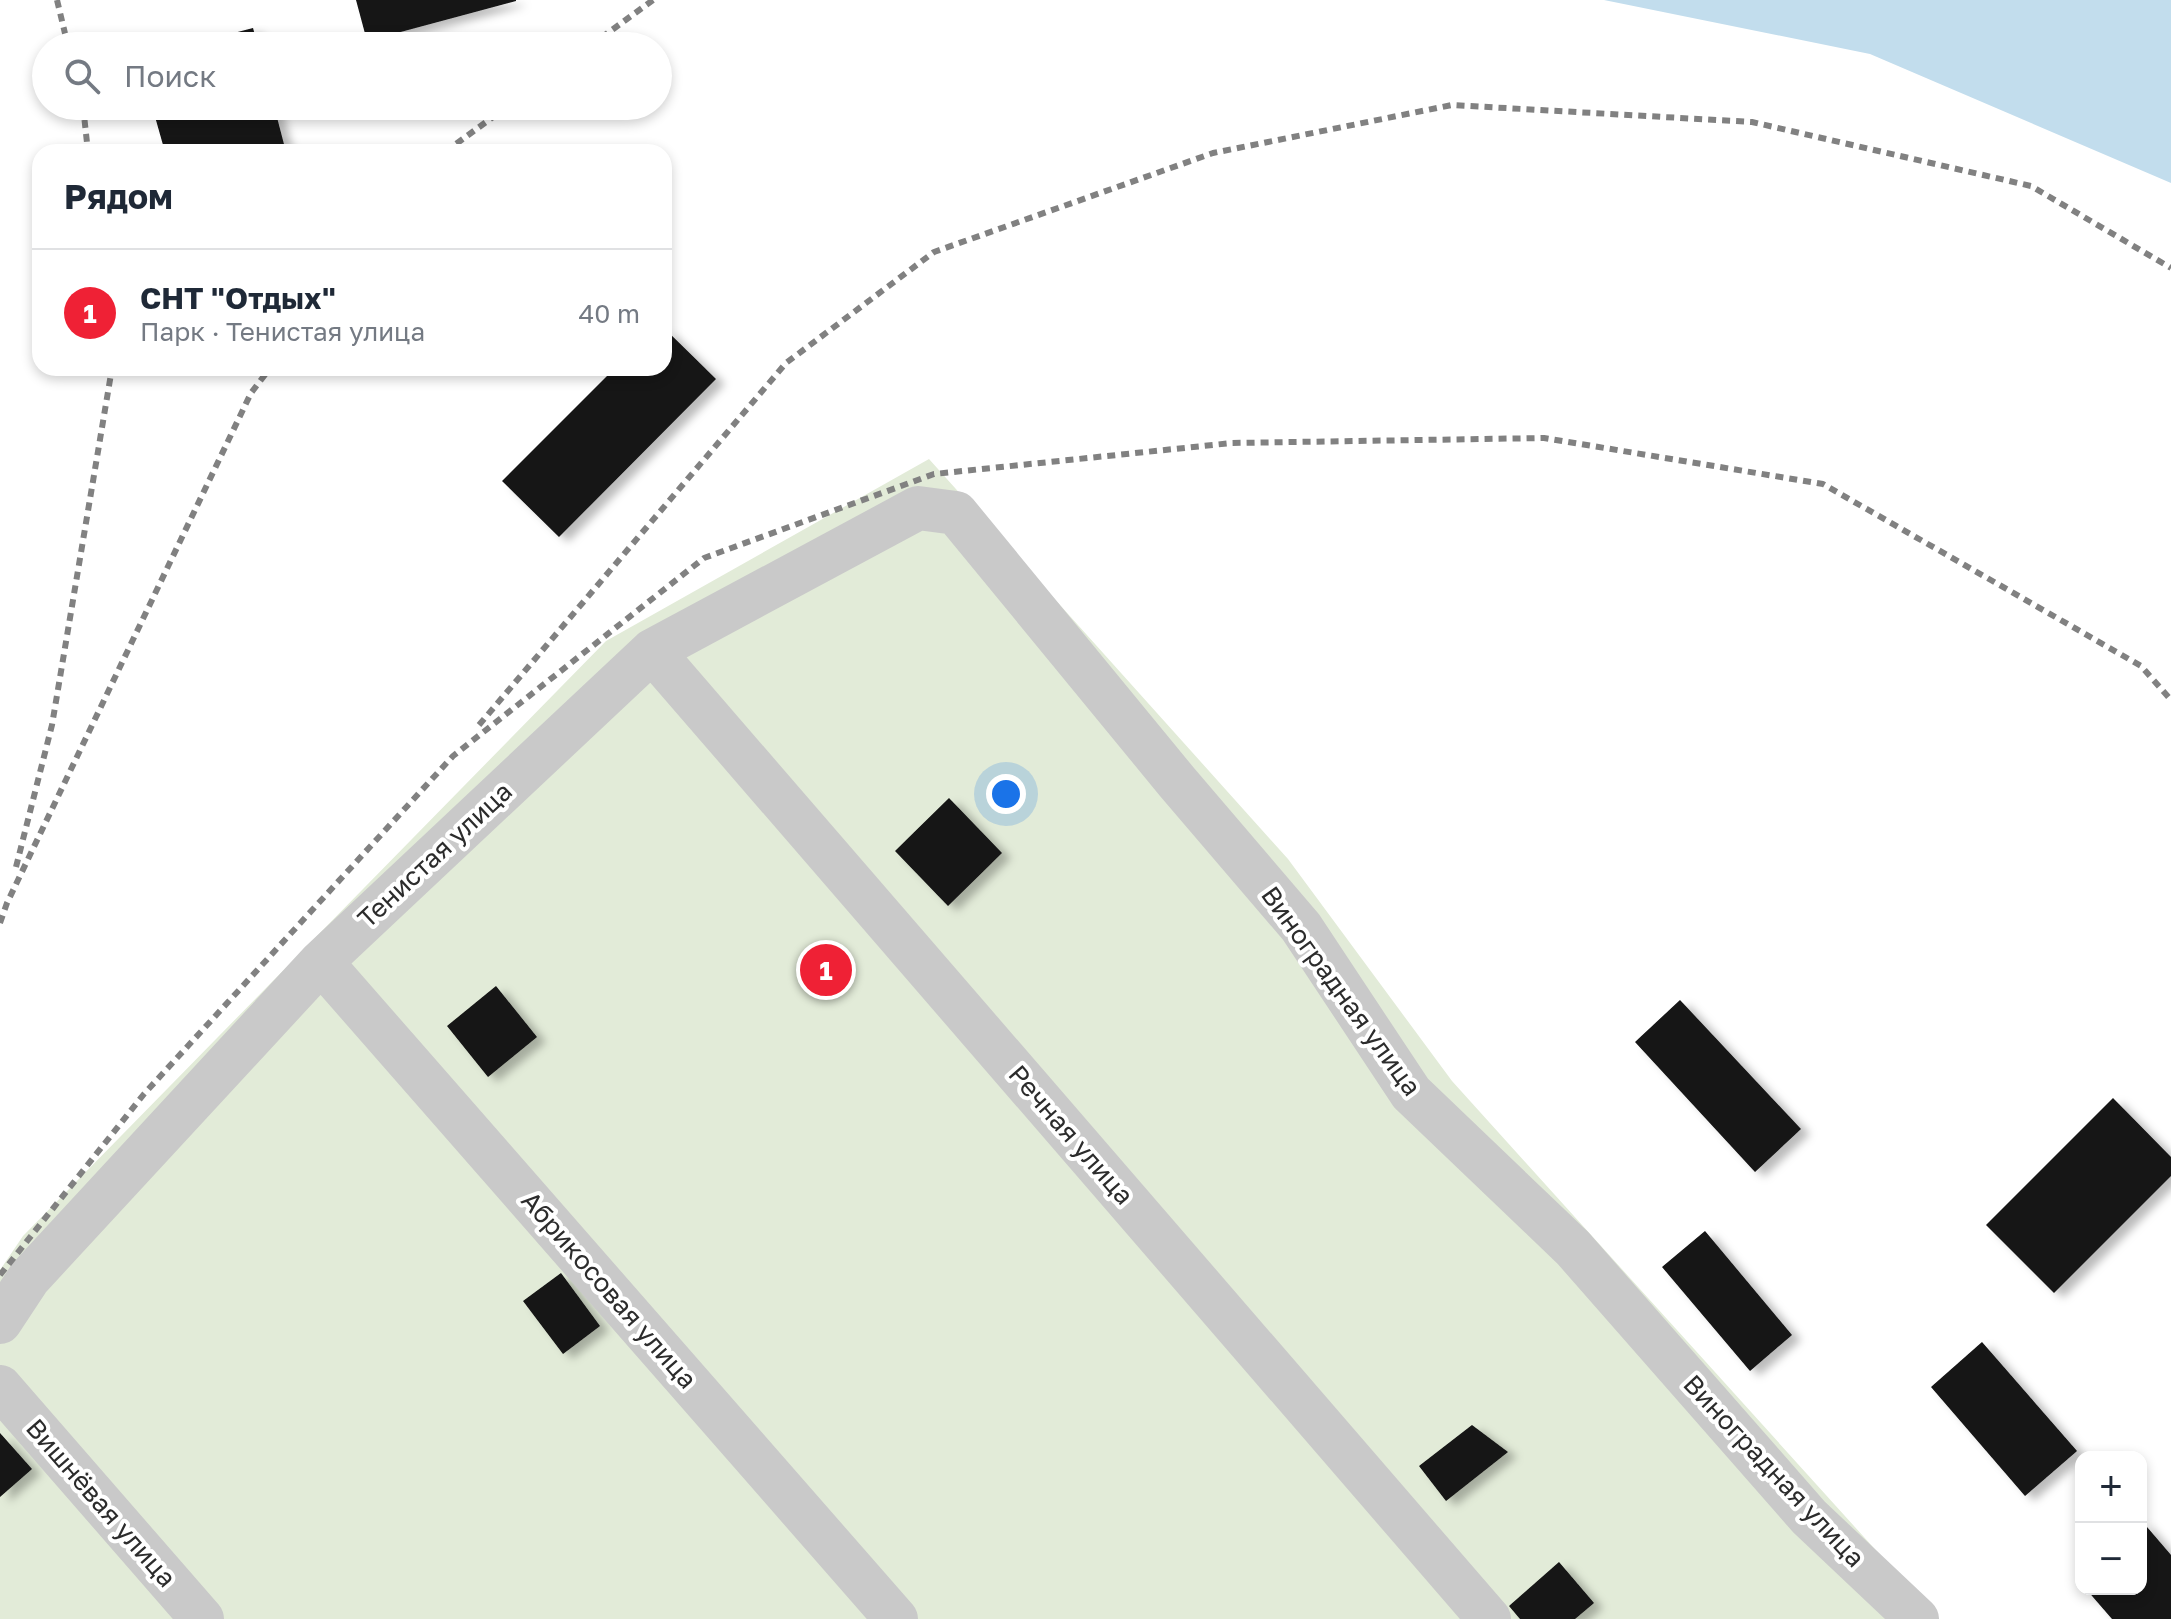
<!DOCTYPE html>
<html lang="ru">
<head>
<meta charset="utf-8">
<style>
	:root { --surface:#fff; --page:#f2f2f3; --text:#1f2937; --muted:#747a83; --line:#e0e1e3; --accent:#ef2135 }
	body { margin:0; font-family:"Golos Text",sans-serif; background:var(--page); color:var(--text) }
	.controls { position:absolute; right:24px; bottom:24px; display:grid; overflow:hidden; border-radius:16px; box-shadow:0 4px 12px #0003 }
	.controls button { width:72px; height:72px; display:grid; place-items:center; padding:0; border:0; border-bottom:2px solid var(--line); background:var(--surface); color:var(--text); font:40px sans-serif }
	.you { position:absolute; left:1006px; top:794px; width:28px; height:28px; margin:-20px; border:6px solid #fff; border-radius:50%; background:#1a73e8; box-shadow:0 0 0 12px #1a73e833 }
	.badge { display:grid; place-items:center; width:52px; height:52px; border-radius:50%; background:var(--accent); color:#fff; font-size:26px; font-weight:700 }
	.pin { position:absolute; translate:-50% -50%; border:4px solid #fff; box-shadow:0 2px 8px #0006 }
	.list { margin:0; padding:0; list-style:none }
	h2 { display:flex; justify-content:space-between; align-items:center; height:104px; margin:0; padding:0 32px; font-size:34px }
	h2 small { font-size:26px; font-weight:400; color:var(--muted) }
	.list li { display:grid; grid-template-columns:52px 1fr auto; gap:24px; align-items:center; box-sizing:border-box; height:128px; padding:0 32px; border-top:2px solid var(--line) }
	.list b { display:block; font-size:30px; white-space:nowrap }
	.list p { margin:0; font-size:26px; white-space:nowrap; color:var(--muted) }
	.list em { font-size:26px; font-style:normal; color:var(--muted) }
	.icon { flex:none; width:44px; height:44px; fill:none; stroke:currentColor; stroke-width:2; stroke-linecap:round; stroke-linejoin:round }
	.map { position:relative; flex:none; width:2171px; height:1619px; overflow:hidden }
	.search { position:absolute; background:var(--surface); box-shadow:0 4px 12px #0003; left:32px; top:32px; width:640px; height:88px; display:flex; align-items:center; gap:20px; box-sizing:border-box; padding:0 28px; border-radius:44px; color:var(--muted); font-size:30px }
	.panel { position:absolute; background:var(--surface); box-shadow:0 4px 12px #0003; left:32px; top:144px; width:640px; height:232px; border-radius:24px }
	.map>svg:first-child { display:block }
</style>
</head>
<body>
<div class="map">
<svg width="2171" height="1619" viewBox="0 0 2171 1619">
	<defs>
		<filter id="shadow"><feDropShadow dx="9" dy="5" stdDeviation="4" flood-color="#0004"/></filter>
	</defs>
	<rect width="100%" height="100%" fill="#fff"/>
	<path fill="#e2ebd8" d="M929 459 1288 859 1452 1081 1938 1619H0V1270L23 1236 606 641Z"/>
	<path fill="#c2dded" d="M1604 0H2171V183L1870 54Z"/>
	<path fill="#131313" filter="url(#shadow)" d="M356 0H516V1L367 41Z
		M253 28 258 46H188V45Z
		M152 106H274L286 152H165Z
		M664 328 716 379 559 537 502 481 615 368H664Z
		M949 798 1002 853 948 906 895 851Z
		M496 986 537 1037 488 1077 447 1026Z
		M1680 1000 1801 1129 1755 1172 1635 1042Z
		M2113 1098 2171 1157V1176L2054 1293 1986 1225Z
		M1705 1231 1792 1335 1750 1371 1662 1267Z
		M561 1273 600 1326 563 1354 523 1301Z
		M1982 1342 2077 1451 2025 1496 1931 1387Z
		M1472 1425 1508 1452 1446 1501 1419 1466Z
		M0 1433 32 1469 0 1497Z
		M2141 1520 2171 1555V1619H2112L2086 1589H2141Z
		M1559 1562 1594 1603 1575 1619H1520L1509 1606Z"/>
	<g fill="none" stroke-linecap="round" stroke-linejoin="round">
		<path stroke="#c9c9c9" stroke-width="44" d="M652 651 1489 1619
			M321 962 896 1619
			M0 1322 29 1278 321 962 652 651 918 508 956 513 1177 782 1301 927 1411 1093 1573 1248 1809 1517 1917 1619
			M0 1387 202 1619"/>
		<path stroke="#818181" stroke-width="6" stroke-dasharray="8 6" stroke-linecap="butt" d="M57 0 68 46
			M590 46 653 0
			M83 106 88 152
			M445 152 508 106
			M479 725 786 363 934 252 1213 153 1452 105 1752 122 2031 186 2171 268
			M16 867 52 725 111 374V368
			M0 923 7 903 251 393 270 368
			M0 1275 144 1094 453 756 704 558 934 474 1232 443 1544 438 1823 484 2141 666 2171 700"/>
	</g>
	<g text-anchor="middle" stroke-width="8" stroke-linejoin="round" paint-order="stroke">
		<g font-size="26" fill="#2c2c2c" stroke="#fff">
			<text transform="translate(435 855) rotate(-43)" y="9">Тенистая улица</text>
			<text transform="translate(1341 991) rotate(54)" y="9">Виноградная улица</text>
			<text transform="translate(1071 1135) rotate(49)" y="9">Речная улица</text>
			<text transform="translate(609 1290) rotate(49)" y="9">Абрикосовая улица</text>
			<text transform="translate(1774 1471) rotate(47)" y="9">Виноградная улица</text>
			<text transform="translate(101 1503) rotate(49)" y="9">Вишнёвая улица</text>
		</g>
	</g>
</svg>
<div class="controls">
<button>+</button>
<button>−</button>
</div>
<div class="you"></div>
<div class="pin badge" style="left:826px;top:970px">1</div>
<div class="search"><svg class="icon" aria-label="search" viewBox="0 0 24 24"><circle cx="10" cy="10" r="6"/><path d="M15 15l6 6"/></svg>Поиск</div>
<section class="panel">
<h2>Рядом<small></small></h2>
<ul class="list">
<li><span class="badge">1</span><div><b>СНТ &quot;Отдых&quot;</b><p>Парк · Тенистая улица</p></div><em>40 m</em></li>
</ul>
</section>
</div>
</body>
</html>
